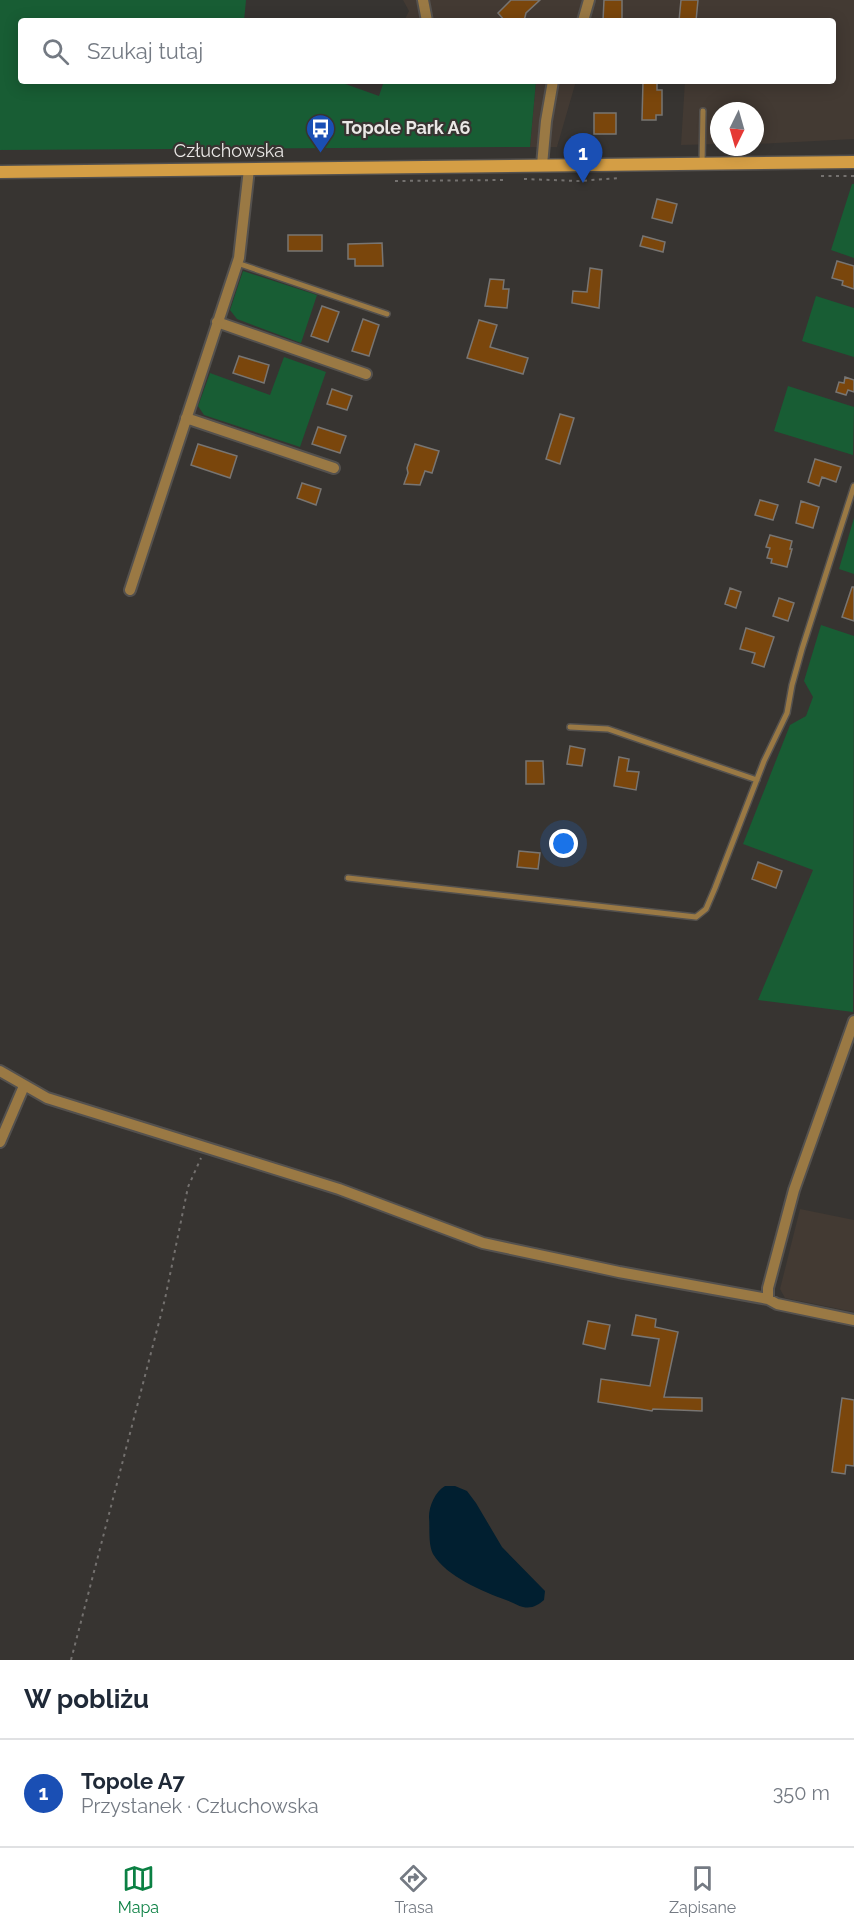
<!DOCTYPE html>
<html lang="pl">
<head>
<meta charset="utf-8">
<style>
	:root { --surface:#fff; --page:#f2f2f3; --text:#1f2937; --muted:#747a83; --line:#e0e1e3; --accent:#0b8043 }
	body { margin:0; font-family:Raleway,sans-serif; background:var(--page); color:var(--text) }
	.compass { position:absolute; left:710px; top:102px; width:54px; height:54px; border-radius:50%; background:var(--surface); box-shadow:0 3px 15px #0003; rotate:185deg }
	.you { position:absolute; left:564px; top:844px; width:21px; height:21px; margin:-15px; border:4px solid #fff; border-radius:50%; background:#1a73e8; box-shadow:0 0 0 9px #1a73e833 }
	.badge { display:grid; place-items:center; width:39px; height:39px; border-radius:50%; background:var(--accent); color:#fff; font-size:20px; font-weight:700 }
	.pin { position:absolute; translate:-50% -50px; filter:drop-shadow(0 2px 3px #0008) }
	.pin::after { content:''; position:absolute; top:32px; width:21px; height:18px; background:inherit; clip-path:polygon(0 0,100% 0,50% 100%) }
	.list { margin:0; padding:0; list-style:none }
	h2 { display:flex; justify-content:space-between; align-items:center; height:78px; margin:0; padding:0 24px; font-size:26px }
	h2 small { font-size:20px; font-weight:400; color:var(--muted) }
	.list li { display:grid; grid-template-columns:39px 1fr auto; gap:18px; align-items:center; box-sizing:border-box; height:108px; padding:0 24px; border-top:2px solid var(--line) }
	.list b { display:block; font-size:22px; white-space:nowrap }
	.list p { margin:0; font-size:20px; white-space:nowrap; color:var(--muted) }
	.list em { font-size:20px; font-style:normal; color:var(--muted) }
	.icon { flex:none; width:33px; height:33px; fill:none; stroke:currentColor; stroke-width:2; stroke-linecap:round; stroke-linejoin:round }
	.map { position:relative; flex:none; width:854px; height:1660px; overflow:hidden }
	.search { position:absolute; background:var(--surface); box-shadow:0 3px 15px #0003; left:18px; right:18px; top:18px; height:66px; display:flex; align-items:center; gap:15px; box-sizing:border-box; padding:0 21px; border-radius:6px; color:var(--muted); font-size:22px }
	.sheet { height:186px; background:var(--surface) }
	nav { display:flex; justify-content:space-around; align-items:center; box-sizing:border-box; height:84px; border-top:2px solid var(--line); background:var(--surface); font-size:16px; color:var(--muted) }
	nav a { display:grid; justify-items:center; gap:3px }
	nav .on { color:var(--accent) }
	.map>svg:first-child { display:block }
</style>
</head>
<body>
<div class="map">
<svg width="854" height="1660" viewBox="0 0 854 1660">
	<rect width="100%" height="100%" fill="#373431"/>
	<path fill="#433a33" d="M403 0H854V139L755 144V111H719V144L681 145 685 81H833V21H404L409 11Z
		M536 81H576L557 147H530Z
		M800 1209 854 1220V1312L785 1298 780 1289Z"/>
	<path fill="#185d34" d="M0 0H246L244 21H21V81H337L379 96 384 81H536L530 147 0 150Z
		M852 184H854V258L831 250Z
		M243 271 317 295 301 343 237 319 230 310Z
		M816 296 854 308V357L802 341Z
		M284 357 326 372 300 447 204 415 198 406 210 373 270 395Z
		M788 386 854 407 853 455 774 431Z
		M854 518V574L839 569Z
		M821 625 854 636 853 1012 758 1000 813 870 743 844 790 725 806 716 813 697 804 681Z"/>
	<path fill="#011f30" d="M445 1486H455L467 1491 476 1503 502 1547 545 1591 544 1600C538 1605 532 1609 523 1607 518 1606 512 1602 506 1600 482 1591 447 1577 433 1554 428 1544 430 1528 429 1517 429 1506 435 1492 445 1486Z"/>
	<path fill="#7a460c" stroke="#787572" stroke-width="1.5" d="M511 0H540L526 13 524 21H505L498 13Z
		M604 0H622V21H603Z
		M681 0H698L696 21H679Z
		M643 81H657V90H662V115H656V120H642Z
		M594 113H616V134H594Z
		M657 199 677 204 672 223 652 218Z
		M288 235H322V251H288Z
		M643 236 665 242 663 252 640 246Z
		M382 243 383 266H355V259H348V244Z
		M837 261 854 266V289L842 285 843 281 832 278Z
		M590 268 602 270 599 308 572 303 573 291 587 292Z
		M490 279 504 280 503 289H509L507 308 485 306Z
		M322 306 339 312 328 342 311 336Z
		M363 319 379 325 369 356 352 351Z
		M479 320 497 325 490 347 528 358 523 374 467 358Z
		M239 356 269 365 264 383 233 373Z
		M845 377 854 380V392L848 390 846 395 836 392 839 382 844 383Z
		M332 389 352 396 347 410 327 404Z
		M560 414 574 418 560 464 546 459Z
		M318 427 346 436 340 453 312 444Z
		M198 444 237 456 230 478 191 465Z
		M415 444 439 451 432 473 425 471 420 485 404 484 408 473 407 468Z
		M815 459 841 467 836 482 822 477 819 486 808 482Z
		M302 483 321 489 316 505 297 498Z
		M760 500 778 505 773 520 755 515Z
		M801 501 819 507 813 528 796 523Z
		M770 535 792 541 790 549H792L787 567 771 563 772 559 767 558 770 548 766 547Z
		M852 587H854V621L842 617Z
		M730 588 741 592 736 608 725 604Z
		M779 598 794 603 788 621 773 616Z
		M746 628 774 637 764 667 752 663 755 653 740 649Z
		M570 746 585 749 582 766 567 764Z
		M619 757 629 759 627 771 639 772 636 790 614 786Z
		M526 761H543L544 784H526Z
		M519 851 540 853 538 869 517 867Z
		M758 862 782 871 776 888 752 879Z
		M636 1315 656 1319 655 1327 678 1332 664 1397 702 1398V1411L653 1409 652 1411 598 1402 601 1379 650 1386 659 1339 632 1335Z
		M588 1321 610 1325 605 1349 583 1344Z
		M842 1398 854 1400V1466L846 1465 845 1474 832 1472Z"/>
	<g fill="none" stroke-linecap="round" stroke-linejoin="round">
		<defs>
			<path id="lane" d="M702 164 703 111
				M237 263 387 314
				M570 727 608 729 757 780
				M348 878 696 917 706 909 715 888 764 761 787 713 792 685 802 649 854 486"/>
			<path id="street" d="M423 0 427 21
				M583 21 589 0
				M542 165 546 121 553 81
				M217 322 366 374
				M186 418 334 468
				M130 590 239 258 249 169
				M0 1071 47 1098 339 1189 483 1243 619 1272 768 1299 777 1304 854 1320
				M0 1142 24 1086
				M768 1299V1288L794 1190 854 1021"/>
			<path id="secondary" d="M0 172 854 162"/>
		</defs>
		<use href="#lane" stroke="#54514e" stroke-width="8"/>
		<use href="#street" stroke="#54514e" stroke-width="14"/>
		<use href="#secondary" stroke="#54514e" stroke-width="15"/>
		<path stroke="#74716f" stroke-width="2" stroke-dasharray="3 4.5" stroke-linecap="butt" d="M821 176H854
			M524 179 579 181 620 178
			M395 181 506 180
			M71 1660 165 1299 188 1187 201 1158"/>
		<use href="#lane" stroke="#9a7944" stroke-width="5"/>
		<use href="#street" stroke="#9a7944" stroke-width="10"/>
		<use href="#secondary" stroke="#d49e45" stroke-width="12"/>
	</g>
	<defs>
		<symbol id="bus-pin" viewBox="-11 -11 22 30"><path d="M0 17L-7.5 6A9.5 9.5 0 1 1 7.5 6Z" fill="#1a4fb4" stroke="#373431"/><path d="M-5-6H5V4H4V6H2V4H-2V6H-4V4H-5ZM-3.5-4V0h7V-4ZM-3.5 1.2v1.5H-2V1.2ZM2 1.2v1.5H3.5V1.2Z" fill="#fff"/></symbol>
	</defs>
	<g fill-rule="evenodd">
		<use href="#bus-pin" x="304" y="112" width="33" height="45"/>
	</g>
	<g text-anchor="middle" stroke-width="4.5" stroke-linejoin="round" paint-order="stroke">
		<g font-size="18" font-weight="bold" fill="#eae8e6" stroke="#373431" text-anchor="start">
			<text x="342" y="134">Topole Park A6</text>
		</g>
		<g font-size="18" fill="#eae8e6" stroke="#373431">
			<text x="229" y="157">Człuchowska</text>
		</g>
	</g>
</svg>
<svg class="compass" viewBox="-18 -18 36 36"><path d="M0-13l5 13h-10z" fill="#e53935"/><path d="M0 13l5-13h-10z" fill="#747a83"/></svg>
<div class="you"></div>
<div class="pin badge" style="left:583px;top:183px;background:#1a4fb4">1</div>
<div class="search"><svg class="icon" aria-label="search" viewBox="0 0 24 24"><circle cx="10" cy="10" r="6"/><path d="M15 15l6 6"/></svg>Szukaj tutaj</div>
</div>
<section class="sheet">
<h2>W pobliżu<small></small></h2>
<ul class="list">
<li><span class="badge" style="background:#1a4fb4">1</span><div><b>Topole A7</b><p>Przystanek · Człuchowska</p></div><em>350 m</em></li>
</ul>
</section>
<nav>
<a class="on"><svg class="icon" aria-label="map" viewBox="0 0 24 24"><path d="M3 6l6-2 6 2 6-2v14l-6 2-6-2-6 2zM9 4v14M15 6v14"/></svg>Mapa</a>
<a><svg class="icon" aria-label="directions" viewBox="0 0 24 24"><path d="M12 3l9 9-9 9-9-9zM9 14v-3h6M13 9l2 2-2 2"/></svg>Trasa</a>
<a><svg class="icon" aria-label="saved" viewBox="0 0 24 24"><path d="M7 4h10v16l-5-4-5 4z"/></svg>Zapisane</a>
</nav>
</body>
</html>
